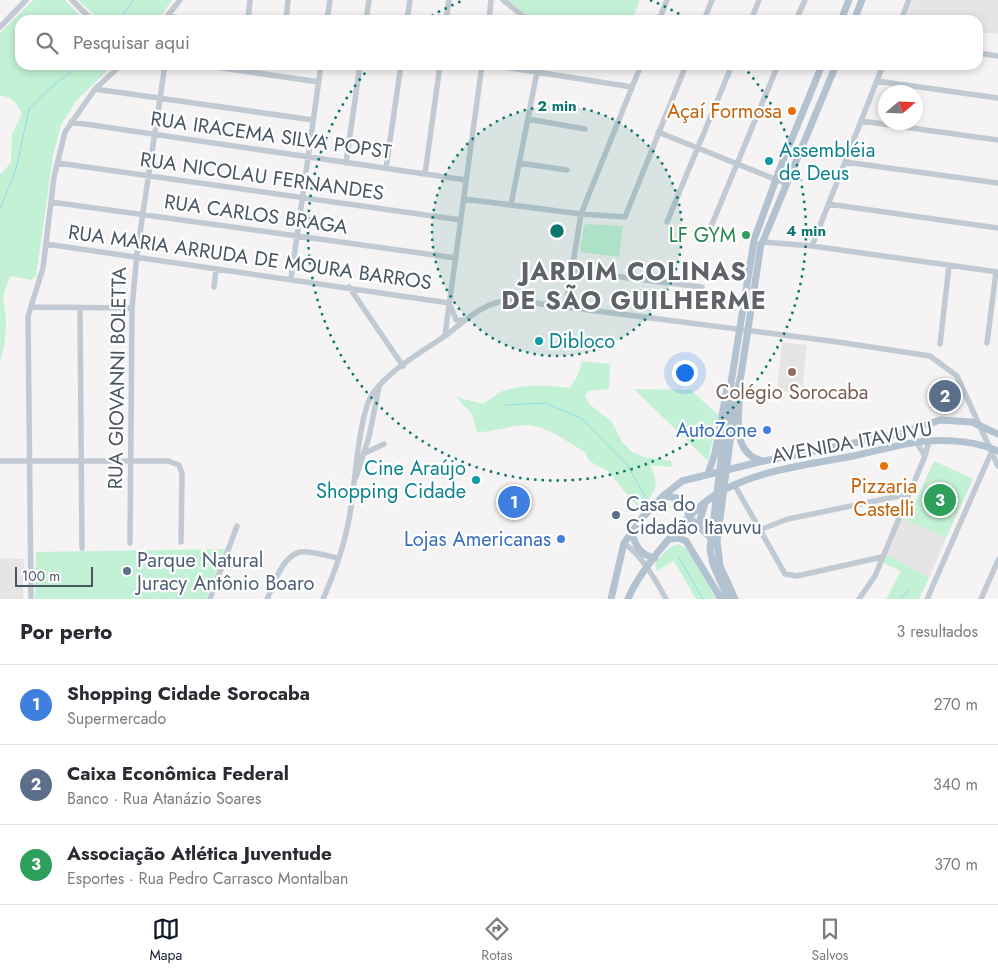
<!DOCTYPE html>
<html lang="pt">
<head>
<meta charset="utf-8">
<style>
	:root { --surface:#fff; --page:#f2f2f3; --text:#2b2b33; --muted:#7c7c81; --line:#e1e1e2; --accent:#111827 }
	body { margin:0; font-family:Jost,sans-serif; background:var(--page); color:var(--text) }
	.compass { position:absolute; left:878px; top:85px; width:45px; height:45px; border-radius:50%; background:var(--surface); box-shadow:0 2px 8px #0003; rotate:71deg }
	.scale { position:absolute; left:15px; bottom:12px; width:78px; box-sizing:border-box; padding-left:5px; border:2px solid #4a5661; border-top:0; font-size:14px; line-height:18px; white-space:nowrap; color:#4a5661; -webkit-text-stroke:4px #fff; paint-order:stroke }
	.you { position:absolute; left:684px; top:372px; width:18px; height:18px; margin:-12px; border:4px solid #fff; border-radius:50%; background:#1a73e8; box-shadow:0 0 0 8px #1a73e833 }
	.badge { display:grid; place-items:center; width:32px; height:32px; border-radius:50%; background:var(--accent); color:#fff; font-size:16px; font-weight:700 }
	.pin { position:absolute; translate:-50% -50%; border:2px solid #fff; box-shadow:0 1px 5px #0006 }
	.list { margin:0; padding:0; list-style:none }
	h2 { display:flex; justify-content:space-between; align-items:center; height:65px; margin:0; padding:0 20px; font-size:21px }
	h2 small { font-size:16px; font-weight:400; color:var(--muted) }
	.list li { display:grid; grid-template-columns:32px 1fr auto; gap:15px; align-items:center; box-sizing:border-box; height:80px; padding:0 20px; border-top:1px solid var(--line) }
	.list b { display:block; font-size:19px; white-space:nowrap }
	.list p { margin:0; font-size:16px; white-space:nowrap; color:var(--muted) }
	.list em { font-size:16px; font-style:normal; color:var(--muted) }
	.icon { flex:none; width:28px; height:28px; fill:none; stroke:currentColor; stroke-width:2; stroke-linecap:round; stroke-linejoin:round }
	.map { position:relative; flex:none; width:998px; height:599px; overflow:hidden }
	.search { position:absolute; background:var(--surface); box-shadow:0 2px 8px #0003; left:15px; right:15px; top:15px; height:55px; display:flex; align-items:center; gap:12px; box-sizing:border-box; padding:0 18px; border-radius:15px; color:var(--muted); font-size:19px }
	.sheet { height:305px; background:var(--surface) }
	nav { display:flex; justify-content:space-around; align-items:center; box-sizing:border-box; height:70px; border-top:1px solid var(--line); background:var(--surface); font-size:14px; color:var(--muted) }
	nav a { display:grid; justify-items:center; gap:2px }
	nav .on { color:var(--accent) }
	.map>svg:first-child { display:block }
</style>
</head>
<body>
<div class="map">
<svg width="998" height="599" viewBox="0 0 998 599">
	<rect width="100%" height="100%" fill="#f5f3f3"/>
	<path fill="#e6e4e5" d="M913 0H998V34L978 32V20H905Z
		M782 342 807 345 802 393 777 391Z
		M902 517 946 538 929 578 887 555Z
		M0 558 24 559 23 599H0Z"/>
	<path fill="#c3f1d5" d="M33 0H65L84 20H20V65H113L76 101 61 125 53 156 36 276 32 280 10 276 3 296 6 319 5 340 0 363V174L11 163 12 134 22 114C16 103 13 96 0 96V33Z
		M78 0H172L158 20H100Z
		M507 0H640L632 20H533Z
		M587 224 623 226 619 257 580 252 584 226Z
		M582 361 610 364 609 389 588 391 585 396 589 404 612 422 622 442 632 452 644 457 671 461 672 467 650 465C659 486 657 489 643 506L636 505 608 471 589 461 585 452C569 443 547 426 528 425 510 425 495 432 477 432L472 414 456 397 483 404C489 400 496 394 503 391 522 384 550 385 570 388L578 375Z
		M634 389 691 390 718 415 708 461Z
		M934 461 973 479 946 538 907 520Z
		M679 544 687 549 716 599H696L674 561 657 571 655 564C661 556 668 546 679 544Z
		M227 549 206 599H35L36 552Z
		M887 555 929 578 919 599H886L901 571 883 563Z"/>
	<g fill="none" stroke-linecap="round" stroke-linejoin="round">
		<path stroke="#90daee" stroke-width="1" d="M118 20 134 0
			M0 209 16 169 29 109 51 87 80 65
			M505 405 545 403 581 418 627 465 646 498
			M678 556 703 599
			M901 599 910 589"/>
		<path stroke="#c1cad2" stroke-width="5.5" d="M72 0 92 20
			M503 0 528 20
			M172 17 190 20
			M164 20 180 0
			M248 20 250 0
			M286 20 288 0
			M327 20 330 0
			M366 20 369 0
			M407 20 410 0
			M446 20 449 0
			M489 20 491 0
			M659 20 667 0
			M704 20 712 0
			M751 20 759 0
			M796 20 805 0
			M901 20 909 0
			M0 27 26 0
			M978 53 998 56
			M201 65 319 82
			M491 65 632 87
			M877 81 998 98
			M95 89 313 120
			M528 119 585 129
			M861 121 998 140
			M71 122 466 180
			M658 132 787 184
			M845 162 998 183
			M58 163 461 220
			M346 163 360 65
			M519 163 567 170
			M386 168 401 65
			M425 174 440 65
			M464 199 581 214 625 217 686 65
			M51 202 456 258
			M828 204 998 228
			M511 205 537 72
			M667 222 732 65
			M710 229 778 65
			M763 242 812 246 998 272
			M46 244 449 303
			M812 246 883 65
			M572 271 702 287
			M291 279 321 65
			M214 287 216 269
			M349 287 403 366
			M31 307 132 308
			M451 307 456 320H465
			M566 307 581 214 641 65
			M80 308 82 548
			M445 335 482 65
			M987 343 996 272
			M940 344 949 266
			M917 443 925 456
			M365 453 384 444
			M0 461H168L179 465 182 474 181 542
			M356 477 369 437 379 387
			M734 484 785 574 797 576 882 557
			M759 530 788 519 909 494
			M130 543 132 308 137 253 165 65
			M624 543C643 557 655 579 666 599
			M31 599 28 316 43 268 54 177 65 132 95 89 121 65
			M210 599 237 526
			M267 599C274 585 282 556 300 552 310 550 327 556 338 558
			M323 599C334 574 344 547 349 519 355 490 358 414 373 393 391 369 421 352 445 336 466 320 483 302 511 300L838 342 930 356 957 376 998 466
			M859 599 875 576 925 456 929 441
			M927 599 991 453
			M981 599 998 560"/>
		<path stroke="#b3c2d1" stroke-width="7" d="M841 20 849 0
			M854 20 862 0
			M755 237 782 163 822 65
			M763 241 836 65
			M740 394C738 419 732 453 762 461
			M729 395 754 241
			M735 399 741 375 761 244
			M708 474 715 453 727 389
			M663 496 677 498 686 508 690 518 714 541
			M698 527 705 503
			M634 531 633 537C638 550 642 555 655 558
			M670 539 679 538 686 541 721 599
			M611 599 624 543 642 518 663 496 682 481 759 462 899 434 940 420 972 422 998 434
			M628 599C639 571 689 511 715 495 755 470 807 465 853 456 877 451 902 443 927 441 950 439 978 442 998 451"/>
		<path stroke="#b3c2d1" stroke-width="7" d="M728 599 713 564 710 549 729 395
			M735 599 720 566 717 542 736 395"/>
	</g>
	<circle cx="557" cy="231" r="125" fill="#0f766e" fill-opacity=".12"/>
	<g fill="none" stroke="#0f766e" stroke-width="2.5" stroke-dasharray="2.5 5">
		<circle cx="557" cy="231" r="125"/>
		<path d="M425 20A249 249 0 0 1 464 0M650 0A249 249 0 0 1 689 20M743 66A249 249 0 1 1 371 66"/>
	</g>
	<g fill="#e8710a" stroke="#fff" stroke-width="2">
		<circle cx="792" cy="111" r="5"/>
		<circle cx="884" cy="466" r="5"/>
	</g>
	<g fill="#0f9aa8" stroke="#fff" stroke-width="2">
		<circle cx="769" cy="161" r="5"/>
		<circle cx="539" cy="341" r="5"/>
		<circle cx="476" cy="480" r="5"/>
	</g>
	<circle fill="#2e9e5b" stroke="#fff" stroke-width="2" cx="746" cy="235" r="5"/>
	<circle fill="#8d6e63" stroke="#fff" stroke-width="2" cx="792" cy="372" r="5"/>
	<g fill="#3f7fe0" stroke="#fff" stroke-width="2">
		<circle cx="767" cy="430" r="5"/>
		<circle cx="561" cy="539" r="5"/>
	</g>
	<g fill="#5c6f8a" stroke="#fff" stroke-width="2">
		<circle cx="616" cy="515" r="5"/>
		<circle cx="127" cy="571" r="5"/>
	</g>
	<g text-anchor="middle" stroke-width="4.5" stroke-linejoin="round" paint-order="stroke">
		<g font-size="20" fill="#c56008" stroke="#fff" text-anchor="end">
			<text x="782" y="118">Açaí Formosa</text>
			<text x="884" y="493" text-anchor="middle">Pizzaria<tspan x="884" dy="23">Castelli</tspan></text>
		</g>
		<g font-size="20" fill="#4a5661" stroke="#fff">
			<text transform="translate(271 135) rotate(8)" y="7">RUA IRACEMA SILVA POPST</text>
			<text transform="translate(262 176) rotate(8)" y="7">RUA NICOLAU FERNANDES</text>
			<text transform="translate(256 214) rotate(8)" y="7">RUA CARLOS BRAGA</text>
			<text transform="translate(250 257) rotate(8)" y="7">RUA MARIA ARRUDA DE MOURA BARROS</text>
			<text transform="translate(117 378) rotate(-89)" y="7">RUA GIOVANNI BOLETTA</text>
			<text transform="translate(852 442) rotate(-10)" y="7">AVENIDA ITAVUVU</text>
		</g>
		<g font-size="20" fill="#0d838f" stroke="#fff" text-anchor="start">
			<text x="779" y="157">Assembléia<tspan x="779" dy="23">de Deus</tspan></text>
			<text x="549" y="348">Dibloco</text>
			<text x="466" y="475" text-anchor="end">Cine Araújo<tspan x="466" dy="23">Shopping Cidade</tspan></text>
		</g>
		<g font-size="20" fill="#27864d" stroke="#fff" text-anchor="end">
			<text x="736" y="242">LF GYM</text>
		</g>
		<g font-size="20" fill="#785e54" stroke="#fff">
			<text x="792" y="399">Colégio Sorocaba</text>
		</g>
		<g font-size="20" fill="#366cbe" stroke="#fff" text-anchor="end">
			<text x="757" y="437">AutoZone</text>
			<text x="551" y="546">Lojas Americanas</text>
		</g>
		<g font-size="20" fill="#4e5e75" stroke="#fff" text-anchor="start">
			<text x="626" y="511">Casa do<tspan x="626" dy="23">Cidadão Itavuvu</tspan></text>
			<text x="137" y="567">Parque Natural<tspan x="137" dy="23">Juracy Antônio Boaro</tspan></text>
		</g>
		<g font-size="25" font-weight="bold" letter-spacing="1" fill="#5f6368" stroke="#fff">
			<text x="634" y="280">JARDIM COLINAS<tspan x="634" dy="29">DE SÃO GUILHERME</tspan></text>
		</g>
	</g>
	<circle cx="557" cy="231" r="8" fill="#0f766e" stroke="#fff" stroke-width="2.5"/>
	<g font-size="15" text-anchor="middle" font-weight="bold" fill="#0f766e" stroke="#fff" stroke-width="4.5" stroke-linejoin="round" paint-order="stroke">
		<text x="557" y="111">2 min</text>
		<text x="806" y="236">4 min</text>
	</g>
</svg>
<svg class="compass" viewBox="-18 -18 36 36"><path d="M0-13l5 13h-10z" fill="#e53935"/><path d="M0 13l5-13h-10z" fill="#7c7c81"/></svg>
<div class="scale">100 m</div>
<div class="you"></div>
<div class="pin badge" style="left:514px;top:502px;background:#3f7fe0">1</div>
<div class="pin badge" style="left:945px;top:396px;background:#5c6f8a">2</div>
<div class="pin badge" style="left:940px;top:500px;background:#2e9e5b">3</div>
<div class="search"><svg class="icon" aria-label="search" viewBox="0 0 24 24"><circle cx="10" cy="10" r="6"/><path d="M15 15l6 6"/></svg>Pesquisar aqui</div>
</div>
<section class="sheet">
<h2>Por perto<small>3 resultados</small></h2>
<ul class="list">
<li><span class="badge" style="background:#3f7fe0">1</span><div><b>Shopping Cidade Sorocaba</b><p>Supermercado</p></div><em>270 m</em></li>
<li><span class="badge" style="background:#5c6f8a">2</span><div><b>Caixa Econômica Federal</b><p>Banco · Rua Atanázio Soares</p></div><em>340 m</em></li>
<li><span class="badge" style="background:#2e9e5b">3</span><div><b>Associação Atlética Juventude</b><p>Esportes · Rua Pedro Carrasco Montalban</p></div><em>370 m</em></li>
</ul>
</section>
<nav>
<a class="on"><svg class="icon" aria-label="map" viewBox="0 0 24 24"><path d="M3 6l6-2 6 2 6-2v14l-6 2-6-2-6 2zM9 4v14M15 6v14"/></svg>Mapa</a>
<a><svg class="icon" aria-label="directions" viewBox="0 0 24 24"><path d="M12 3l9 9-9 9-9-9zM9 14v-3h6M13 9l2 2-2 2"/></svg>Rotas</a>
<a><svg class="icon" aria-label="saved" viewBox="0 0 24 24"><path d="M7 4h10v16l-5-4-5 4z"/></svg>Salvos</a>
</nav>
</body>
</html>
